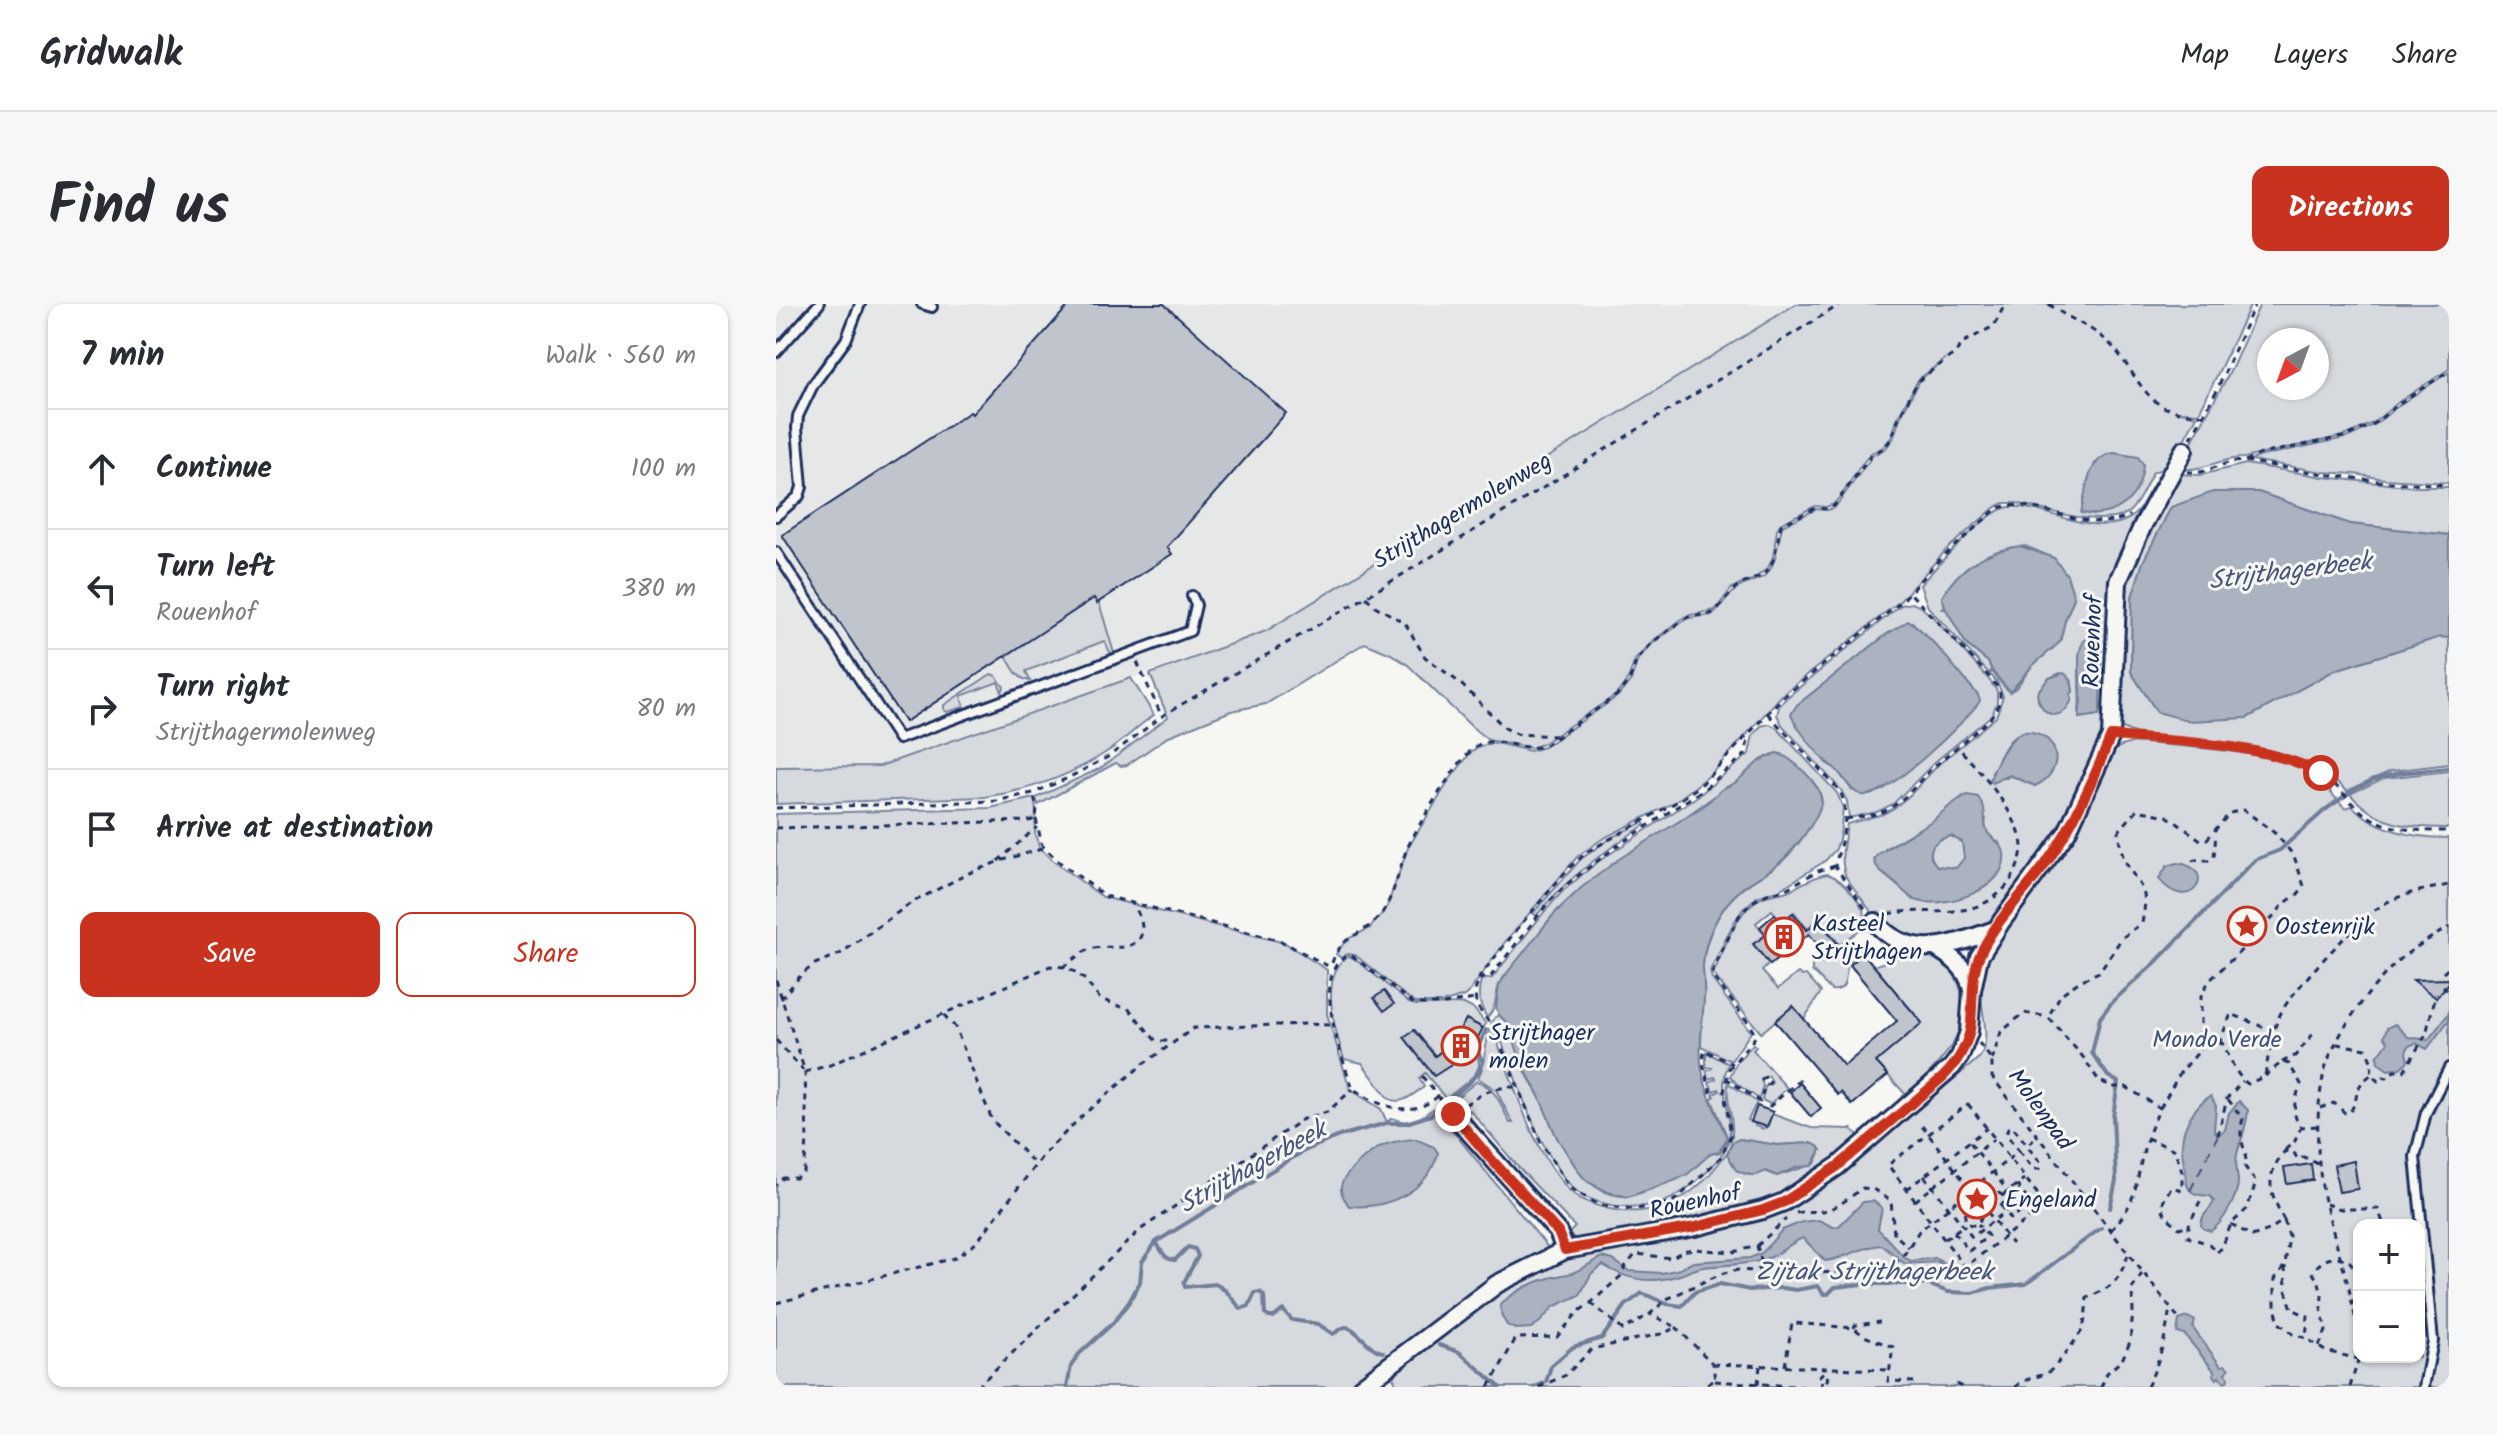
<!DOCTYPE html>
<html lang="en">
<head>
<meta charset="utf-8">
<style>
	:root { --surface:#fff; --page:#f7f7f7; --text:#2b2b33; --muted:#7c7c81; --line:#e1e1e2; --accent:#c8321e }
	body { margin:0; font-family:Kalam,sans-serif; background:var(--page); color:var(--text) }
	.controls { position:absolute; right:24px; bottom:24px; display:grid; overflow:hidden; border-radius:16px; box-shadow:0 2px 6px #0004 }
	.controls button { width:72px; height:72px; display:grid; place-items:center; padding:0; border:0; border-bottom:2px solid var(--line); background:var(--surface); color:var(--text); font:40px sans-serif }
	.compass { position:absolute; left:1481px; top:24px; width:72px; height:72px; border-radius:50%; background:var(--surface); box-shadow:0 2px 6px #0004; rotate:221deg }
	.stop { position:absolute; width:24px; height:24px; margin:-18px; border:6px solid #c8321e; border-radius:50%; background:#fff }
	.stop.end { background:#c8321e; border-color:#fff; box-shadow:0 2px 8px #0008 }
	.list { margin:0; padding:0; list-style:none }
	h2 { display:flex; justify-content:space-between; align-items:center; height:104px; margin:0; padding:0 32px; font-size:34px }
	h2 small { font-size:26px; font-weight:400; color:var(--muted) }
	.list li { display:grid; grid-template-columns:52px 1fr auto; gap:24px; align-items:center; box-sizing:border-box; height:120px; padding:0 32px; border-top:2px solid var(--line) }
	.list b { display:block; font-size:30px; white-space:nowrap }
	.list p { margin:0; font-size:26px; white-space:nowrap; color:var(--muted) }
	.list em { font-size:26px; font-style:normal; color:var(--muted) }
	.actions { display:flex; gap:16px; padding:24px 32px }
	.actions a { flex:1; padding:18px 0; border:2px solid var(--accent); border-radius:16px; text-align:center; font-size:28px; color:var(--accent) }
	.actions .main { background:var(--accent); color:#fff }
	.icon { flex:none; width:44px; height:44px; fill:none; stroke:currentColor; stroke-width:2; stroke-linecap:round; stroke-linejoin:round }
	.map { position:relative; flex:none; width:1673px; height:1083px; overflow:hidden; border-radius:16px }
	header { display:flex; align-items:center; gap:48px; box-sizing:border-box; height:112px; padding:0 40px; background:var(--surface); border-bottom:2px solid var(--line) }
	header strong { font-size:38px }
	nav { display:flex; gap:44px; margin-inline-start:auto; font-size:28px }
	.intro { display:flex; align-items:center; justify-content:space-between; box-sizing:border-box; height:192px; padding:0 48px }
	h1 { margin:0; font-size:56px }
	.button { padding:20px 36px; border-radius:16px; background:var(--accent); color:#fff; font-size:28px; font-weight:700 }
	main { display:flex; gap:48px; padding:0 48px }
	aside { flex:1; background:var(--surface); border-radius:16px; box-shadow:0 2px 6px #0004 }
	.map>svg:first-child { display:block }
</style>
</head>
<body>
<header>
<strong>Gridwalk</strong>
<nav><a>Map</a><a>Layers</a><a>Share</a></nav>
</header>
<div class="intro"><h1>Find us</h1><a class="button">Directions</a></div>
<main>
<aside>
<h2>7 min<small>Walk · 560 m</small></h2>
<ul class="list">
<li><svg class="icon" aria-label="ahead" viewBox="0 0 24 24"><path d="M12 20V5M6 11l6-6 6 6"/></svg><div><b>Continue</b></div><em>100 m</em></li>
<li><svg class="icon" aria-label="left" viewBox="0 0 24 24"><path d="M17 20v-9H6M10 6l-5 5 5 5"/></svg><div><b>Turn left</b><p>Rouenhof</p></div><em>380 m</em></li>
<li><svg class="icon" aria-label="right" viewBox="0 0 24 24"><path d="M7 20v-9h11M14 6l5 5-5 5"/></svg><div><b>Turn right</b><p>Strijthagermolenweg</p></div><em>80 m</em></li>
<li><svg class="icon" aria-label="arrive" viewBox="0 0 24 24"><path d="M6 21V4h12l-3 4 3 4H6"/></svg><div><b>Arrive at destination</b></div></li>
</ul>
<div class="actions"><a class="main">Save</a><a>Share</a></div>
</aside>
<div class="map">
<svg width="1673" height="1083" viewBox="0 0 1673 1083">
	<rect width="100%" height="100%" fill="#f6f6f2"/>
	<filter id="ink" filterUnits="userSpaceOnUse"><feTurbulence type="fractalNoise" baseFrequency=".0125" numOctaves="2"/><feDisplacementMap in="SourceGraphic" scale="16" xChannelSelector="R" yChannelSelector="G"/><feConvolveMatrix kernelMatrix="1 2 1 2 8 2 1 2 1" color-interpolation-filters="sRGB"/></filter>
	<g filter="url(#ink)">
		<path fill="#e6e7e7" d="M0 0H1020L490 327 104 462 0 464Z"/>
		<path fill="#d6d9dd" stroke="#78849e" stroke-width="2" fill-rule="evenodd" d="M1020 0H1475L1423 109 1405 108 1421 112 1393 163 1377 168C1370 180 1365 196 1355 206 1334 227 1266 205 1240 199H1228L1218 204 1171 245 1124 297 1006 391 934 471 899 498 826 535 801 553 729 638 694 687 688 692 666 699H638L579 651 571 650 565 654 560 650 570 636 594 624 610 605 632 544 674 475 696 447 704 442 720 439 754 447 768 443 842 392 855 376 862 355 878 338 912 314 936 311 961 284 987 273 994 266 999 254 1006 222 1040 205 1052 206 1060 202 1097 151 1110 144 1117 135 1124 114 1143 77 1170 54 1142 76 1122 113 1115 134 1106 144 1095 149 1085 161 1067 189 1058 200 1050 203 1039 202 1004 220 1001 226 997 253 992 264 976 276 956 284 939 306 910 312 877 337 859 356 852 375 840 391 766 440 755 444 712 436 696 423 632 361 615 350 589 339 490 400 455 407 393 432 351 461 345 462 340 459 262 501 260 494 325 464 392 413 374 370 490 327ZM1319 159 1363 177C1350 202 1344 207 1316 211L1311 185Z
			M1484 0H1673V65L1624 97 1597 119 1571 131 1468 154C1441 154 1429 168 1401 165L1456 64ZM1493 36H1541V84H1493Z
			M1673 68V179L1609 175 1579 170 1547 168 1475 156 1486 152 1573 133 1598 121 1626 99Z
			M1470 160 1547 173 1639 183H1673V231L1574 220 1482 188 1356 293 1355 368 1381 408 1471 414 1559 366 1664 333 1673 334V460L1615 467 1571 487C1528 443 1462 441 1404 436 1382 433 1357 434 1340 419L1344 291 1397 170 1424 171Z
			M1385 171 1348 246 1330 423 1288 522 1218 615C1188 638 1141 644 1108 622 1101 617 1077 583 1070 573 1063 555 1068 539 1071 520L1107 510 1118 504 1134 491 1163 460 1220 413 1227 392 1221 378 1152 303 1144 281C1161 262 1204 214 1226 205 1255 193 1314 236 1352 215 1369 206 1372 183 1385 171ZM1249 242 1278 254 1291 272 1298 294 1289 316 1284 338 1256 362 1240 384 1233 388 1219 372 1212 358 1190 340 1170 304H1167L1169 302 1166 293C1184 261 1212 245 1249 242ZM1315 330 1324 340 1325 347 1323 411 1303 409C1306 387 1296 342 1315 330ZM1284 369 1295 375 1297 388 1294 390 1296 393 1290 406H1269L1262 397V387L1273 374ZM1247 428C1261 427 1270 434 1278 446L1259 482 1233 471 1231 474H1225L1216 469C1225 454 1229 434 1247 428ZM1187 492 1210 515C1207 527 1214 533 1223 538L1209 583 1185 592 1138 596 1104 567 1109 545 1156 517Z
			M321 292 338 349 335 350 328 337 250 367 254 377C241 375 236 363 230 351Z
			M1136 299 1145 303 1158 314 1211 373 1221 387V398L1216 411 1160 457 1117 500 1101 508 1073 514 1071 497 1065 486 1007 422 1001 411 1003 403 1009 395 1125 301ZM1136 318 1202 391 1200 402 1150 451 1108 485 1094 491 1084 490 1076 486 1060 465 1050 459 1018 416 1021 401 1111 330Z
			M215 370 220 372 228 383 226 388 222 378 185 392 188 403 171 408 168 406V401Z
			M355 374 378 411C361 422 347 438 329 449 292 473 252 487 208 493L0 500V463L104 462Z
			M993 420 1000 423 1061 489 1067 504 1064 531 1060 545 1049 557 1003 586 981 593 967 605 957 620 934 667 936 675 975 728 955 757 925 742C925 726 927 709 928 693 929 683 927 672 927 662 928 640 938 617 951 600 965 582 983 574 1000 562 1017 551 1040 517 1046 497L1042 484 1006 450C985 447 972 472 956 481 934 494 913 511 891 526 852 552 812 574 779 609 767 622 757 638 746 652 738 661 728 670 723 681 718 696 722 701 711 714 703 700 701 692 705 676L716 674 769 607 787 587 820 559 922 492 973 450 977 431 985 422Z
			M1358 438C1411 443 1516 445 1556 482L1554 488 1569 504 1576 502C1602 527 1637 534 1673 534V1083H622L617 1073 629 1058 686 1013 733 982 793 952 1029 890 1065 870 1204 753C1215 734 1206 712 1205 692 1205 675 1210 658 1214 642L1301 523 1335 450 1343 443ZM1583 921H1643V1053H1583Z
			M1673 467V524C1631 523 1604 523 1574 490L1608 474Z
			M258 494 260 506 259 529 263 543 277 557 327 593 509 639 551 666V710L574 785 605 805 611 818 616 814C637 822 640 817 658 804L774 946 738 963 570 1083H0V510L214 504Z
			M867 518 869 521C829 546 790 575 760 612L757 609 805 555 834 534Z
			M1155 549a17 17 0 1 1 34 0a17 17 0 1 1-34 0Z
			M1051 570C1068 575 1090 602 1091 620L1064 641 1043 615 1031 624 1018 608 1005 618 996 606 980 619 989 631 978 641 993 660 986 667 1002 685 1022 669 1026 672 1030 671 1045 688 1028 715 1017 702 985 729 937 670C949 644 959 605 987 593 995 590 1004 590 1011 587 1026 581 1035 573 1051 570Z
			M1077 638 1087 649 1072 660C1068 672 1073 688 1055 686L1036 667V660L1041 656 1048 659Z
			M1148 651C1189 659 1196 708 1176 741 1164 760 1146 776 1131 792L1100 758 1146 719 1098 662 1125 652Z
			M572 652 578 654 633 699 640 701 688 700 698 705 710 720 707 724 690 715 678 737 659 752 639 726 628 733 657 772 695 747C720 764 681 784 670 795L649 769 643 774 648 783C637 790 624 803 612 794L586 759 568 755C559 727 542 672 572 652Z
			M724 711C738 724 740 743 746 760 751 773 760 785 766 798 783 833 803 894 852 892 860 892 900 876 909 871 922 864 929 848 944 848L952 835 935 794 938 793 937 790 944 787 943 785 937 787 933 778 940 775 939 773 932 775 930 766 937 764 930 763V748L953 760C938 787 963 816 950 843 940 864 903 895 881 900 855 906 815 903 795 882 762 846 740 774 722 728L715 720 719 713Z
			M713 726 718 730C739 781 754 842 791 884 808 902 842 909 865 907 906 902 929 880 952 847 955 865 972 877 989 867L1001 872 1039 860 1044 849 1043 843 1035 839 1001 841 964 835 954 842C961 820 949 800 952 779L981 798 972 816 980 819 979 822 987 825 991 823 996 810 1035 824 1076 825 1085 834 1016 889 969 906 804 937 792 930 799 923 743 864 694 806 684 813 674 799 701 777C721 784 725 802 734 819H737L720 786 702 774 706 765Z
			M977 740 980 743 977 746 1011 784 994 800 986 796 989 783 996 779 993 772 985 775 987 782 983 795 961 780 954 772 961 758Z"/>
		<path fill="#abb2c0" stroke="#717e99" stroke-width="2" fill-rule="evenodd" d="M1338 149 1362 153 1367 160C1365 196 1339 215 1305 209 1310 187 1311 153 1338 149Z
			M1437 188H1482L1574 220 1673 231V334L1664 333 1559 366 1471 414 1414 417 1381 408 1355 368 1356 293 1367 258 1395 203Z
			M1244 242 1278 254 1291 271 1298 294 1289 316 1284 338 1256 362 1234 388 1217 368 1214 369 1216 366 1212 358 1190 340 1170 305H1166L1169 302 1166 293C1183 263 1209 247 1244 242Z
			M1132 317C1149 324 1187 374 1202 391L1204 397C1190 417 1110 495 1087 491 1072 488 1068 470 1056 462 1044 454 1020 424 1015 410L1021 401 1111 330Z
			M1315 330 1324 340 1325 347 1324 408 1323 411 1303 414C1303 407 1305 401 1305 394 1306 374 1295 342 1315 330Z
			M1288 369 1295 375 1297 388 1294 390 1296 395C1286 421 1264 412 1261 389L1273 374Z
			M1247 428C1282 425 1293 467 1259 482L1234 471 1216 479 1214 476C1219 461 1231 434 1247 428Z
			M1000 449C1015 451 1049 484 1045 500 1041 518 1017 547 1003 559 993 569 975 576 963 587 943 605 928 634 927 662 927 672 929 682 928 693 927 717 922 741 926 766 930 789 942 812 951 834L943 848 934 850 912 870 900 876 852 893 832 888 812 878 806 872 781 834 763 792 745 758 733 721 723 711 720 704 723 681 732 668 778 610 805 584 843 555 929 501 946 485 959 479 982 458Z
			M1191 491 1202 493C1214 510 1205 515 1211 527 1215 537 1227 537 1228 550 1232 586 1169 604 1142 597 1133 594 1125 584 1118 578 1109 571 1101 567 1098 556L1101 551 1156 517 1176 500ZM1175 532 1186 538 1188 554 1180 564 1161 562 1155 554C1153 540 1162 535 1175 532Z
			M1401 559C1445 564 1414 614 1383 575L1391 562Z
			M1673 709V716L1651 745 1640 739 1633 742 1630 748 1632 757 1624 764 1612 766 1602 759 1601 753 1612 738 1608 733 1611 724 1619 720 1632 733 1652 736Z
			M1435 792 1440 802 1438 826 1442 831 1449 826 1453 809 1463 797 1472 806C1471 822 1465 835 1461 850 1459 860 1461 867 1462 876 1463 891 1447 919 1435 927L1428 925 1425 921C1425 910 1435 906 1438 897L1434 892C1428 891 1421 892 1416 888 1409 883 1410 873 1409 865 1408 857 1405 848 1406 839 1407 822 1419 800 1435 792Z
			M639 835 658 843 662 849C651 889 611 905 573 902 570 897 565 892 565 885 564 871 596 846 608 841 618 837 629 836 639 835Z
			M963 835 1001 841 1035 839 1040 841 1045 846 1036 862 1022 863 1001 872 989 867C980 874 970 871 960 866L951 850 957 838Z
			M1097 897 1106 904 1102 925 1129 954 1135 957 1159 954 1173 962 1171 965 1162 958 1129 960 1106 941C1085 942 1070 955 1049 957L1027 934C1015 938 1007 948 995 953 972 962 951 960 928 963 920 964 912 968 904 971 876 980 852 977 827 961L815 970 804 991 777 1003 764 1018 755 1024 739 1025 731 1021 726 1013 724 1001C743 982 766 974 792 970 801 969 817 957 826 953L837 956 853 967 886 969 904 965 917 958 974 954 986 949 1006 926 1026 918 1043 916 1057 923 1063 922 1087 898Z
			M1412 1013 1419 1017 1417 1024 1445 1062 1449 1061 1453 1065 1449 1069 1453 1074 1451 1077 1448 1078 1443 1073 1441 1075 1437 1070 1439 1068 1408 1030 1401 1029 1403 1016Z"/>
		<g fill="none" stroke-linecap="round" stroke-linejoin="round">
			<path stroke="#717e99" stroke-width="4" d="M1334 904 1340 877 1337 813 1342 778 1332 772 1316 749 1324 714 1336 698 1378 660 1479 556 1504 546 1549 506 1577 486 1598 475 1623 469 1673 464
				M380 938C385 946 389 956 399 956L412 943 419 945 422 952 408 978 409 983 440 980 450 987 465 1005 473 1002 479 989 484 988 488 992 489 1010 493 1013H498L507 1006 516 1016 542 1020 557 1030C561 1028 564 1025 569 1023 579 1021 593 1047 607 1048
				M663 1041 683 1048 724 1083
				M291 1083 295 1062 303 1050 337 1019 353 998 364 978 366 958 380 938 526 848 563 832 611 819H630L655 811 694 778 701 770 707 759 701 745 710 726
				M759 1083 770 1078 775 1062 797 1043 826 1034 850 1001 866 989 891 1000 906 1002 919 988 944 980 974 986 1007 984 1020 986 1042 982 1048 990H1052L1059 983 1087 980H1151L1172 988 1196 989 1214 984 1250 980 1325 924"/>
			<path stroke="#46567b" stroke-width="2" stroke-dasharray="10 8" stroke-linecap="butt" d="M1414 887 1442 831"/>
		</g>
		<path fill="#c0c4cd" stroke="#1b2f5e" stroke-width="2" d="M294 0H388L510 109 391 243 396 250 321 299 318 294 129 418 6 231 194 108 196 110Z
			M1017 609 1031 626 1040 619 1042 621 1045 619 1061 639 1049 649 1033 630 994 661 977 640 990 631 984 623 999 610 1005 618Z
			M1087 649 1146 719 1100 758 1112 771 1076 801 1065 788 1062 791 999 717 1017 702 1068 762 1121 717 1074 661Z
			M1673 675V679L1660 694 1637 676Z
			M608 687 618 700 608 707 598 694Z
			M690 715 707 724 694 749 658 772 628 733 638 726 659 752 678 737Z
			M1024 779 1045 804 1035 813 1014 788Z
			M981 802 997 808 991 823 975 818Z
			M1578 857 1582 885 1563 888 1558 861Z
			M1535 860 1537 876 1511 880 1508 864Z"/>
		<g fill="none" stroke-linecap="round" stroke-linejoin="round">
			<defs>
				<path id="lane" d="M146 0 156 3
					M0 48 43 0
					M0 212 23 192 26 183 21 124 22 112 37 81 70 36 84 0
					M0 248 123 435 414 327 420 301 416 292
					M1648 1083 1657 1037 1639 853 1650 809 1673 764"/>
				<path id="street" d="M1099 618C1135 659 1175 641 1219 626
					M1159 643C1177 654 1190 663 1196 684
					M677 810 782 928 789 946
					M585 1083 721 980 789 946 919 923 987 906 1008 898 1062 862 1176 763 1184 752 1193 728 1196 686 1203 653 1225 618 1291 528 1335 432 1342 277 1367 221 1408 146"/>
			</defs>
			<use href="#lane" stroke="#1b2f5e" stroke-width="14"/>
			<use href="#street" stroke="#1b2f5e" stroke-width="22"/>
			<path stroke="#1b2f5e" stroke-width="3" stroke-dasharray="6 6" stroke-linecap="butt" d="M1273 0C1291 15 1314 21 1332 38 1352 56 1366 94 1390 104 1401 109 1415 109 1427 111
				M1415 134 1441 86 1479 0
				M1469 157 1485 150 1571 132 1598 120 1625 98 1673 67
				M1411 168H1425L1455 158 1469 157 1547 170 1610 178 1673 181
				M590 293 599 302 629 319 649 353 684 379 729 424 741 430 781 432
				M361 358 386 413
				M992 410 1064 487C1075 512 1065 537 1059 562L1090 606
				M1351 433C1405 437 1484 440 1533 463 1554 472 1565 488 1580 503 1606 527 1639 527 1673 527
				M0 504 220 497 257 489 292 474 332 453 389 410 590 293 1065 0
				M260 515 266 541 282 557 329 592 503 636 552 662 556 659C566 626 594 633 609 604 619 587 623 566 630 547 639 526 684 450 702 441 722 431 744 448 768 442L841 391 854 375 861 355 878 337 912 313 934 310 940 307 961 282 986 272 994 264 998 254 1005 221 1040 204 1051 205 1058 202 1096 150 1108 144 1115 135 1123 113 1142 77 1178 50 1188 38 1218 22 1227 4 1232 0
				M1070 515 1102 510 1115 504 1131 491 1154 466 1214 415 1224 398V386L1209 368 1134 289
				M0 524 253 517 260 515 261 504 257 489
				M222 557 261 523
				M1416 557 1423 555 1432 557 1438 553 1440 529
				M1059 562 1042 567 1008 586 991 590 976 598 963 612 937 666 936 670 938 674 971 717 980 732 953 765 948 788 955 831 945 853 901 895 881 903 857 905 823 901 794 884 765 839 718 725 700 701 699 687 704 672 747 618 792 565 811 548 904 496 925 481 1006 394 1124 299 1159 260 1219 206C1252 187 1313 235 1354 211
				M1113 610C1139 604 1166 611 1192 605 1209 601 1223 592 1233 579 1239 570 1245 556 1246 545 1247 514 1201 464 1181 442
				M287 663C295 658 305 648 314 645 324 642 336 644 347 643 375 639 367 615 356 599
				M1667 669 1673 664
				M703 675 715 672 772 599 790 581 841 542 928 485 969 451 973 431
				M0 676 29 768 31 837 28 868 20 874H7L0 881
				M1667 682 1673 687
				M5 695 25 671 39 660 64 650 135 599 193 569 224 557 269 544
				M168 711 179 723 216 816 259 860
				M0 736 27 766
				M1203 739 1216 756V773L1403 1015
				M1443 739 1455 710 1497 727
				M1561 740 1590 745 1596 759 1595 771 1602 777 1607 773 1611 774 1618 767H1628L1650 730 1660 690
				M1216 756 1225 728 1248 709 1272 713
				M1506 758 1519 752 1537 730
				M29 768 54 761 274 662 289 663 299 668 308 675 324 695 354 706 380 737H396
				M646 772 669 801
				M1489 772 1506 758 1513 760 1525 780C1519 795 1514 810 1525 823L1542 822
				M986 777a4 4 0 1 1 8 0a4 4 0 1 1-8 0Z
				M950 774 984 798 989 781
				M935 789 927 760 928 746 957 760
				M662 792C635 816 603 802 577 785 567 757 531 662 575 651L638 700H669L698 695
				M1192 800 1270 901 1189 963 1112 861Z
				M689 801C707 788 718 783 740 783
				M993 803 1028 772
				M1384 804 1404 769 1425 745
				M1544 804 1558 799 1569 809 1574 808C1585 792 1575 785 1595 771
				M1146 822 1236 940
				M1442 831 1451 794 1467 777
				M1371 834 1399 846 1406 867V886L1395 883 1385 902 1390 912 1403 924 1413 921
				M1509 846 1519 837 1525 823
				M1243 847 1257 865H1263L1264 858 1251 842
				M1148 872 1196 933 1241 899 1193 837
				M1131 885 1211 824
				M1214 896a7 7 0 1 1 14 0a7 7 0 1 1-14 0Z
				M1226 892 1248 875
				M1139 897 1218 835
				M1424 897 1413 921 1412 933 1433 940 1441 948 1446 944 1455 920 1471 905 1480 878 1469 863C1473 846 1460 837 1467 815L1451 794
				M1550 900 1565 905H1602L1608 921
				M1225 901 1235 915 1255 900 1240 880
				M1189 913a8 8 0 1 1 16 0a8 8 0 1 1-16 0Z
				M1020 909C1029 907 1037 908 1046 907 1061 905 1075 892 1087 884L1097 885 1115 897 1118 930 1133 943
				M1508 916 1513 932 1509 961 1499 975V1003L1503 1019 1517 1030 1530 1034 1549 1047 1583 1055
				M1455 920 1476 932 1493 926 1508 916C1494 889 1487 873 1509 847L1519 850 1521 855 1528 853 1542 860
				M1335 926C1366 894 1358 872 1372 833 1375 823 1380 813 1384 804L1350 783H1338L1323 777 1307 753 1272 713 1285 690 1304 677 1323 668 1346 634 1366 619C1373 584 1366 587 1350 559 1345 550 1344 538 1342 528L1361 506 1391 512 1426 537 1431 535 1454 509 1468 506 1500 530 1518 552 1528 582 1522 590 1509 599 1475 637 1433 677 1425 692V744L1446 739C1455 753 1457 769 1472 780L1489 772C1493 749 1495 727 1506 707 1518 684 1586 612 1608 600 1627 589 1652 585 1673 581
				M1178 928 1193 947 1212 932 1202 920
				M1169 935 1185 923
				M981 942 1010 915
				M1509 962 1510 986 1516 1005 1532 1012 1530 1034
				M0 999 179 954 200 939 268 850 307 811 366 761 418 724 531 720 556 721
				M815 999 847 1026 874 1010 891 995 927 978 948 969 962 966 979 967 989 963
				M900 1023 937 1060 939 1077 934 1078 928 1083
				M1078 1024 1079 1021 1104 1018
				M1543 1042 1550 1027 1545 1003 1546 992 1543 979 1537 969C1542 956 1561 948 1574 958 1575 959 1582 968 1583 969
				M1583 1049C1581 998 1562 950 1550 901 1540 860 1539 814 1547 773 1554 737 1592 686 1618 661 1633 646 1655 634 1673 623
				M937 1060 1112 1066
				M1009 1062 1016 1019 1078 1024 1088 1032 1117 1043 1112 1077 1140 1078
				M939 1077 1032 1083
				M982 1080 984 1062
				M1180 1080 1186 1083
				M201 1083 364 926 527 815 551 808 577 785
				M713 1083 740 1034 781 1033 802 1008 816 998 845 972 848 964 860 950 895 954 907 947 917 945 957 948 981 942 985 956 989 963 1016 959 1044 969 1100 965 1117 961 1127 952 1143 927 1243 847 1230 830 1232 824 1237 823 1251 841 1261 832
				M763 1083 790 1071 816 1045 889 1029 900 1023 874 1010
				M1045 1083 1046 1079 1042 1073 1048 1068 1052 1074 1050 1078 1046 1079
				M1239 1083C1250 1073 1263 1074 1274 1067 1280 1063 1304 1031 1306 1026 1310 1016 1310 1004 1311 994 1338 982 1342 978 1352 951
				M1325 1083 1331 1069 1346 1056 1354 1038 1357 1008 1356 985 1367 968
				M1371 1083C1384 1057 1390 1032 1394 1003
				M1574 1083 1583 1053"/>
			<use href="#lane" stroke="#f6f6f2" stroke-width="8"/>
			<use href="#street" stroke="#f6f6f2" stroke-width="16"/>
		</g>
	</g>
	<g fill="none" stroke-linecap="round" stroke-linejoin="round" filter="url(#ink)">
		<path stroke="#c8321e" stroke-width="10" d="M677 810 714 854 782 928 789 946 919 923 987 906 1008 898 1062 862 1167 773C1180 760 1190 744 1194 726 1198 701 1194 676 1203 653 1218 617 1249 589 1271 558 1298 520 1317 476 1335 432 1399 437 1488 439 1545 469"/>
	</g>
	<defs>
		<symbol id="sight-ring" viewBox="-11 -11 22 22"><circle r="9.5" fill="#f6f6f2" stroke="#c8321e" stroke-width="1.5"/><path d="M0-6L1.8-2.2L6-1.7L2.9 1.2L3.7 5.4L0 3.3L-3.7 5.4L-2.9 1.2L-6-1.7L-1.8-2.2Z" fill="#c8321e"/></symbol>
		<symbol id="building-ring" viewBox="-11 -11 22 22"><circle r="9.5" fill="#f6f6f2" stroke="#c8321e" stroke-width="1.5"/><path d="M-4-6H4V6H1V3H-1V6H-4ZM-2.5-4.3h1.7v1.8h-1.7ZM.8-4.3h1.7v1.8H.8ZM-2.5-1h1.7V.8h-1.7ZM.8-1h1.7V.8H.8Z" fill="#c8321e"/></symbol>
	</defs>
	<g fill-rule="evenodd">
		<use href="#sight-ring" x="1449" y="600" width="44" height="44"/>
		<use href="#building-ring" x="986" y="611" width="44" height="44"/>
		<use href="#building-ring" x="663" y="720" width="44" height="44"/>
		<use href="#sight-ring" x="1179" y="873" width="44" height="44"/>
	</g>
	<g text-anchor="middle" stroke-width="6" stroke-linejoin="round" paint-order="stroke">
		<g font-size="24" fill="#1b2f5e" stroke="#f6f6f2">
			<text transform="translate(686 206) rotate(-31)" y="8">Strijthagermolenweg</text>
			<text transform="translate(1316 337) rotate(-88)" y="8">Rouenhof</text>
			<text transform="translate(1265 805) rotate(54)" y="8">Molenpad</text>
			<text transform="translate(919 897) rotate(-12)" y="8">Rouenhof</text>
		</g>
		<g font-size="24" fill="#1b2f5e" stroke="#f6f6f2" text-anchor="start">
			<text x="1036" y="627">Kasteel<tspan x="1036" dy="28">Strijthagen</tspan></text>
			<text x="1499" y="630">Oostenrijk</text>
			<text x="713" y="736">Strijthager<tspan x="713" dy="28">molen</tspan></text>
			<text x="1229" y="903">Engeland</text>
		</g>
		<g font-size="24" fill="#405177" stroke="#f6f6f2">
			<text x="1441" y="743">Mondo Verde</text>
		</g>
		<g font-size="26" font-style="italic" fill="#46567b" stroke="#f6f6f2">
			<text transform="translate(1514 266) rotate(-7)" y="9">Strijthagerbeek</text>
			<text transform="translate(476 862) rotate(-29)" y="9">Strijthagerbeek</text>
			<text x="1098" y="976">Zijtak Strijthagerbeek</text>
		</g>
	</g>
</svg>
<div class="controls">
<button>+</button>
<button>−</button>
</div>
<svg class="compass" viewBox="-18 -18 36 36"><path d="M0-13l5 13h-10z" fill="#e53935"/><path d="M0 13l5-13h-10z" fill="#7c7c81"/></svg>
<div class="stop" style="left:1545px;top:469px"></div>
<div class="stop end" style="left:677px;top:810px"></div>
</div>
</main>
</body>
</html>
